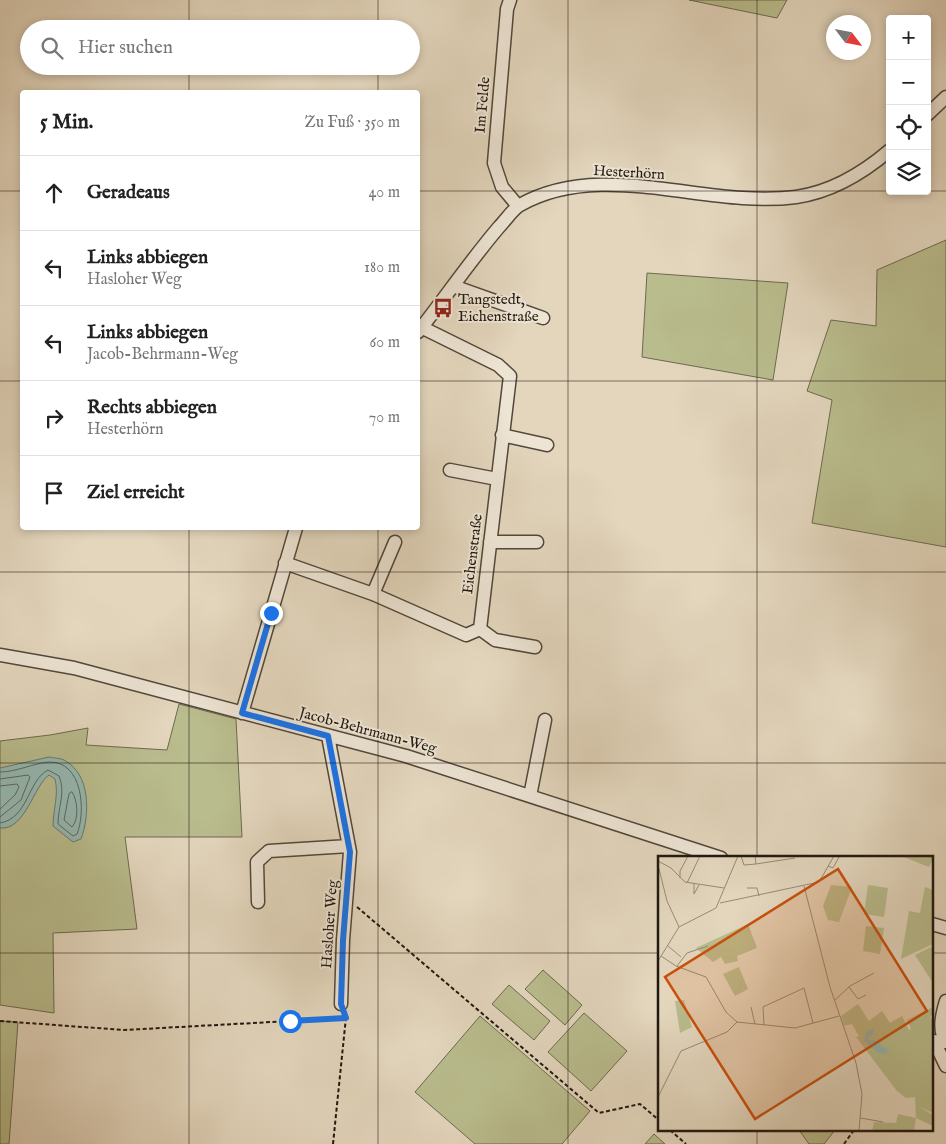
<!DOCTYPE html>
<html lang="de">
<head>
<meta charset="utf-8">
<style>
	:root { --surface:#fff; --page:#f6f6f6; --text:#222; --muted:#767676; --line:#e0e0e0 }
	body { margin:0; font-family:"IM FELL English",serif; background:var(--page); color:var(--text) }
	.controls { position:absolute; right:15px; top:15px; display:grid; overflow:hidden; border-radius:5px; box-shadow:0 2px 8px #0003 }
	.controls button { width:45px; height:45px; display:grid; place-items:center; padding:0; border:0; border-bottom:1px solid var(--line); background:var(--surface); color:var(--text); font:25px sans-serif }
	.compass { position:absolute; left:826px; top:15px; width:45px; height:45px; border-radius:50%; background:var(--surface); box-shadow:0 2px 8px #0003; rotate:122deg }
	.stop { position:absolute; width:15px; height:15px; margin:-11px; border:4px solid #1a73e8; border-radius:50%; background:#fff }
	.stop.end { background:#1a73e8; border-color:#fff; box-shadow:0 1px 5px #0008 }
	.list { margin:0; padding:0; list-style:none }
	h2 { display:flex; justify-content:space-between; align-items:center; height:65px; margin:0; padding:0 20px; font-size:21px }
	h2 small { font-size:16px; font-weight:400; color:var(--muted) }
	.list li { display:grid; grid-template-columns:32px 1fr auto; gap:15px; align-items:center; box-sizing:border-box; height:75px; padding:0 20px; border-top:1px solid var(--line) }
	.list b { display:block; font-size:19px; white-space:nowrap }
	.list p { margin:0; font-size:16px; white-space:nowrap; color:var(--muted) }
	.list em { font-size:16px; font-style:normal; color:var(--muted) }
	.icon { flex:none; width:28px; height:28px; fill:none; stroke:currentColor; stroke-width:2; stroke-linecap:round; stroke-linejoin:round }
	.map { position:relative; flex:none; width:946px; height:1144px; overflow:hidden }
	.search { position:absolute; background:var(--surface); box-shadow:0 2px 8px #0003; left:20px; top:20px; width:400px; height:55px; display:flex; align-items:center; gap:12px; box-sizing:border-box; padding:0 18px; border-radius:28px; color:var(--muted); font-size:19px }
	.panel { position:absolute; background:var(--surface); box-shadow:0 2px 8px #0003; left:20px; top:90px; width:400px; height:440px; border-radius:5px }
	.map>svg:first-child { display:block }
</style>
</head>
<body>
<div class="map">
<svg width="946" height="1144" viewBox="0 0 946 1144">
	<rect width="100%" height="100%" fill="#e3d6bd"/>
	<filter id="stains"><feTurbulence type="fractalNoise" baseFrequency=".004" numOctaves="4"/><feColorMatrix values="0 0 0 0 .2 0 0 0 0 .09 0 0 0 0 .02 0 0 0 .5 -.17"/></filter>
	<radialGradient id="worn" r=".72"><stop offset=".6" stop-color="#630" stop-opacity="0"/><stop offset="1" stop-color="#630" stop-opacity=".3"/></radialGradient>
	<path fill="#b9bc8d" stroke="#6c6a4e" d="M689 0H787L777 18Z
		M946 240V547L812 523 832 400 807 391 831 320 876 326 877 270Z
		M647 273 788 283 773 380 642 357Z
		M179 704 236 719 242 837H125L137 929 53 933 54 1013 0 1005V741L50 735 88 728 86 745 167 750Z
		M543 970 582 1005 565 1025 525 989Z
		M509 985 550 1021 534 1040 492 1004Z
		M584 1013 627 1051 591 1091 548 1052Z
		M480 1016 590 1111 562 1144H475L415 1092Z
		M0 1021 18 1022 9 1144H0Z
		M799 1130H835L824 1144H809Z
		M654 1134 665 1144H645Z"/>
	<path fill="#95b9b2" stroke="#667971" d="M49 757C53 758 60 758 64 760 91 774 90 815 81 839L73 842 53 826C53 810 59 795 55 779L49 775C34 785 25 831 0 828V768Z"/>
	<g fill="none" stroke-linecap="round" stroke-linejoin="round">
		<path stroke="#5a6860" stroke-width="1" d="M0 772C17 772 34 763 49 762 83 761 86 812 77 834L73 836 58 824C58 807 66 792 59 776L48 770C27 781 29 818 0 823
			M0 779 28 775 30 777 21 800 0 817
			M0 786 17 784 19 787 15 795 0 809
			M72 792C78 800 79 820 72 827L64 820 69 794Z"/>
		<defs>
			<path id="minor" d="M510 0 507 9 494 163 502 187 518 206
				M927 115 946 97
				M453 286 543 318
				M418 332C445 298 470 261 499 227 505 221 512 210 520 205 603 158 707 209 796 197 832 192 863 173 890 150
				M502 435 547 445
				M450 470 497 479
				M490 542H537
				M285 563 373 594 466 635 480 629 510 376 498 365 421 327
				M373 594 395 542
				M480 629 495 640 535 647
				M0 655 74 668 406 756 721 858
				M242 713 296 528
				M328 736 350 852 343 940 341 1004
				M530 796 545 720
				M258 902 257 862 269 851 349 846
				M932 924 946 928
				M946 1001C942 1014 938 1030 946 1042
				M934 1041 946 1066"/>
		</defs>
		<use href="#minor" stroke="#51483a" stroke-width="15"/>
		<path stroke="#20180f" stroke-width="2" stroke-dasharray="4 2.5" stroke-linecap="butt" d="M357 907 599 1113 640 1104 660 1121
			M0 1021 124 1030 346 1018
			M670 1130 686 1144
			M333 1144 346 1017
			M844 1144 854 1130"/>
		<use href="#minor" stroke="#ede4d4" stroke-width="12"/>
	</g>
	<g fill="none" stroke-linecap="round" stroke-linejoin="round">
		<path stroke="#1a73e8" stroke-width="6" d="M271 613 242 713 328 736 350 852 343 940 341 1004 346 1018 290 1021"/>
	</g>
	<path fill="none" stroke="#20180f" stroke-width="1" stroke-opacity="0.55" d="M189 0V29M378 0V29M568 0V1144M757 0V858M189 66V92M378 66V92M0 191H22M418 191H890M927 191H946M0 381H22M418 381H946M189 528V1144M378 528V1144M0 572H946M0 763H946M0 953H660M932 953H946M757 1130V1144"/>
	<defs>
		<symbol id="bus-bare" viewBox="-9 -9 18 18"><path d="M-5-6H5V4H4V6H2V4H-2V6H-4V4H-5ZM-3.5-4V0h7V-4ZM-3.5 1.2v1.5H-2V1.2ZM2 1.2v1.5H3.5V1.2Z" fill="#8f2418" stroke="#ede4d4" stroke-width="2.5" paint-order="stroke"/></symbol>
	</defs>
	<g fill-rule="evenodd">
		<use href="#bus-bare" x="429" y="294" width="28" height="28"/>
	</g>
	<g text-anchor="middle" stroke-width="4" stroke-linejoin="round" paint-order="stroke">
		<g font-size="15" fill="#20180f" stroke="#ede4d4">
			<text transform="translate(482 105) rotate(-85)" y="5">Im Felde</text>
			<text transform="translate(629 172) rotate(3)" y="5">Hesterhörn</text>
			<text transform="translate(472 554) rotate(-83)" y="5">Eichenstraße</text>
			<text transform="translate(368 730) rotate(15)" y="5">Jacob-Behrmann-Weg</text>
			<text transform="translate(329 924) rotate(-86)" y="5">Hasloher Weg</text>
		</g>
		<g font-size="15" fill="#20180f" stroke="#ede4d4" text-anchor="start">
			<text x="458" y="304">Tangstedt,<tspan x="458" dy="17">Eichenstraße</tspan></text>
		</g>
	</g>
	<g transform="translate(658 856)">
		<rect width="275" height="275" fill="#e3d6bd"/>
		<path d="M243 0H275V3L271 11ZM173 29 194 31 181 66 170 64 165 50ZM210 29 230 32 226 61 206 58ZM267 31 275 34V88L243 103 251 55 262 57ZM90 68 99 92 79 100 80 105 67 108 63 101 55 106 38 92ZM208 70 226 72 222 98 205 95ZM275 90V127L257 99ZM81 111 90 133 77 140 65 118ZM26 144 34 171 22 177 17 145ZM200 148 211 165 224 155 232 167 244 160 251 174 253 173 249 164 275 151V159L272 160 275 165V257L262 251 275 259V270L258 262 256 275H214L216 266 238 267 240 258 258 262 257 241 248 242 239 235 198 181 201 180 194 168 186 170 183 160Z" fill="#b9bc8d"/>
		<path d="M215 172 216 177 209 183 221 185 224 191 231 194 228 198 219 196 206 185 208 176Z" fill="#95b9b2"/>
		<path fill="none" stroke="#958a77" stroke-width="1" d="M83 0 86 9 98 8 97 0M0 5 13 12 27 26 66 32M98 8 137 2M0 9 9 45 21 71M170 10 175 12 181 1M22 22V15L30 0M29 27 42 0M36 28V38L41 29M146 30 172 131 198 207 204 238 201 275M89 32H99L101 40M62 47 161 26 176 0M10 90 23 101M3 100 18 110 48 121 68 156 79 166 137 172 181 160M0 105 21 71 58 52 80 0M19 110 29 97 50 90M191 131 200 143 208 139M177 144 192 130 216 117M93 151 97 168M106 169 105 151 146 132 155 167M0 241 23 195 69 176 79 166M203 262 225 266"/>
		<path fill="#ca4f0c" fill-opacity="0.15" stroke="#ca4f0c" stroke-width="2.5" d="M180 13 269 155 97 263 7 121Z"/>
		<rect width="275" height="275" fill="none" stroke="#20180f" stroke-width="2.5"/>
	</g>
	<rect width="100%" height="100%" filter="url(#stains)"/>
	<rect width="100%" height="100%" fill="url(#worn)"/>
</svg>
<div class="controls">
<button>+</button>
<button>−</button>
<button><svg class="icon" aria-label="locate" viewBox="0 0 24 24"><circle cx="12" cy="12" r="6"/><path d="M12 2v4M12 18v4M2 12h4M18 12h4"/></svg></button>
<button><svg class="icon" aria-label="layers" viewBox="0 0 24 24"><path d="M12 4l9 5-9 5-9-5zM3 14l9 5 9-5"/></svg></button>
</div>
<svg class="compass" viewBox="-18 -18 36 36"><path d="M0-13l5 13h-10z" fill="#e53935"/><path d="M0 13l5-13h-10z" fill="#767676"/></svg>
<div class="stop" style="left:290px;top:1021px"></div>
<div class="stop end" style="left:271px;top:613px"></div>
<div class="search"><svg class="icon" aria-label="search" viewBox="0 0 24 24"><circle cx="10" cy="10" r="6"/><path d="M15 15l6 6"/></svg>Hier suchen</div>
<section class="panel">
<h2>5 Min.<small>Zu Fuß · 350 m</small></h2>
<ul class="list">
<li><svg class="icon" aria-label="ahead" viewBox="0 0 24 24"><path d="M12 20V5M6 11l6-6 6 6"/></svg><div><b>Geradeaus</b></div><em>40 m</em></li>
<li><svg class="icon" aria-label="left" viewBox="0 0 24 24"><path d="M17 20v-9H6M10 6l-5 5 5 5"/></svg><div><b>Links abbiegen</b><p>Hasloher Weg</p></div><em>180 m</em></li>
<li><svg class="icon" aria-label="left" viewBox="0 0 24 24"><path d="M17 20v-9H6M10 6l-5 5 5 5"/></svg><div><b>Links abbiegen</b><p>Jacob-Behrmann-Weg</p></div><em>60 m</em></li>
<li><svg class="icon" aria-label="right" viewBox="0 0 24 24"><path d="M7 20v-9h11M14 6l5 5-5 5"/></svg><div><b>Rechts abbiegen</b><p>Hesterhörn</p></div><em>70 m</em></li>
<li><svg class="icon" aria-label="arrive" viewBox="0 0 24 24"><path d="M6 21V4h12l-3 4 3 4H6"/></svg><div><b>Ziel erreicht</b></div></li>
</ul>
</section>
</div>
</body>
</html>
